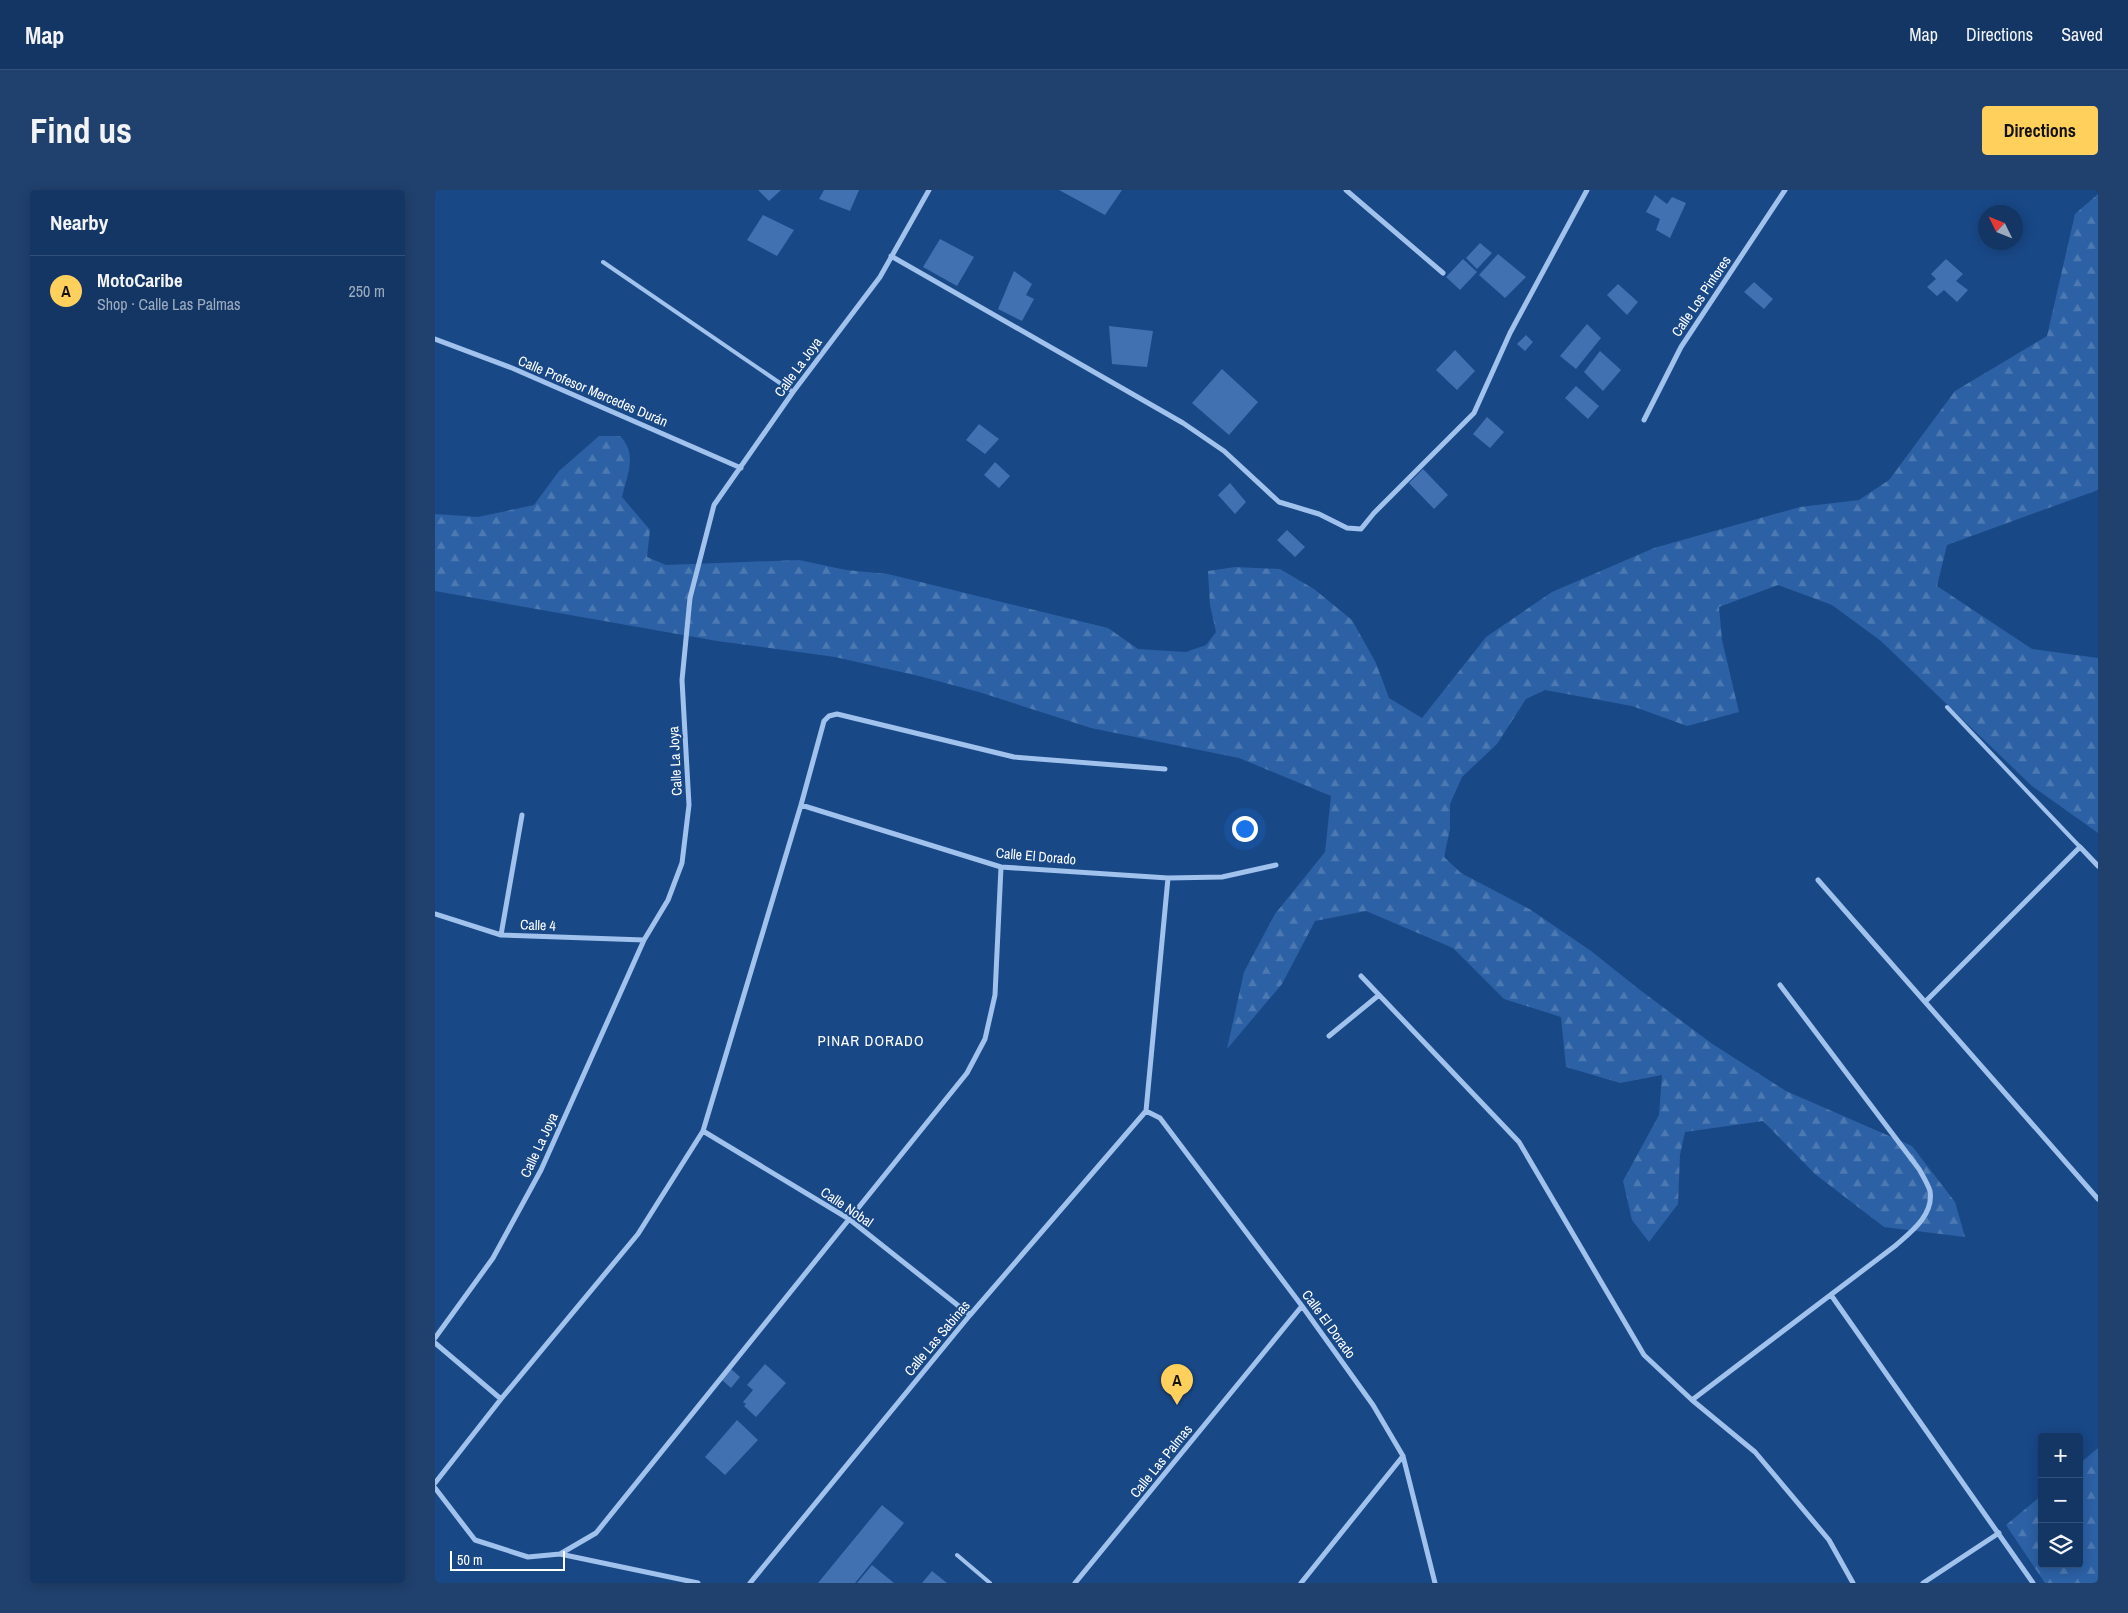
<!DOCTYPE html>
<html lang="en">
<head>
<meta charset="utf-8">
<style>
	:root { --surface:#133665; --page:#20416e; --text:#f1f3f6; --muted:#9dabbf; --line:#325079; --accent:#ffd15c }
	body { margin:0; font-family:"Archivo Narrow",sans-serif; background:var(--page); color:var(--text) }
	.controls { position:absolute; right:15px; bottom:15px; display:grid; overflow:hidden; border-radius:5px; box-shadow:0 2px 12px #0003 }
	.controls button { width:45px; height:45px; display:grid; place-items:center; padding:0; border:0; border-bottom:1px solid var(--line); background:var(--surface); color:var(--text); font:25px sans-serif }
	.compass { position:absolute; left:1543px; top:15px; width:45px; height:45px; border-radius:50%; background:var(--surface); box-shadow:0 2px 12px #0003; rotate:313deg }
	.scale { position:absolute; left:15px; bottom:12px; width:115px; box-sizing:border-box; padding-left:5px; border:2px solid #fff; border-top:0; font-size:14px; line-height:18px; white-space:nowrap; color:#fff; -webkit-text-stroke:4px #194887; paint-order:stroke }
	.you { position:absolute; left:809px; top:638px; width:18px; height:18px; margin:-12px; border:4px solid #fff; border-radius:50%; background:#1a73e8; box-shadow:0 0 0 8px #1a73e833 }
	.badge { display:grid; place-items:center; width:32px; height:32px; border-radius:50%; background:var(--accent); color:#111; font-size:16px; font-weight:700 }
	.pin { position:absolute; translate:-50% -41px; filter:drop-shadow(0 1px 2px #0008) }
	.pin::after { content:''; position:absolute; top:26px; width:18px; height:15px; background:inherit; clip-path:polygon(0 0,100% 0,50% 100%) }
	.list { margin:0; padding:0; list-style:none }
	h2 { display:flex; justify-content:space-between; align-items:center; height:65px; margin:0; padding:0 20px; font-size:21px }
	h2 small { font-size:16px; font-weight:400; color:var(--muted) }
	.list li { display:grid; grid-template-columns:32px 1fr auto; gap:15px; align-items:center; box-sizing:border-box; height:70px; padding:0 20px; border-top:1px solid var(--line) }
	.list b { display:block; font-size:19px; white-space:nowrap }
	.list p { margin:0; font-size:16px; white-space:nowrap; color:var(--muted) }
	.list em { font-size:16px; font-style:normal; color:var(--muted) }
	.icon { flex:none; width:28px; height:28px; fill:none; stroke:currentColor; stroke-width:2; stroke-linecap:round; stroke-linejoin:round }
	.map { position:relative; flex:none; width:1663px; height:1393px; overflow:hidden; border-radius:5px }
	header { display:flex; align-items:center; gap:30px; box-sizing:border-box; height:70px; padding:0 25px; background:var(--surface); border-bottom:1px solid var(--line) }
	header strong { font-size:24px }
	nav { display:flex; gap:28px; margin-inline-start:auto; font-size:18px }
	.intro { display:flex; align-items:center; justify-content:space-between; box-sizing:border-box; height:120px; padding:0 30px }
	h1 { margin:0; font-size:35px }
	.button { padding:12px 22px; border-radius:5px; background:var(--accent); color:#111; font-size:18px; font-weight:700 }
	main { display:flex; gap:30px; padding:0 30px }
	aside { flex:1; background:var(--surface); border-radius:5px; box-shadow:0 2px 12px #0003 }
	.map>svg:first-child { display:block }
</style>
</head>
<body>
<header>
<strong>Map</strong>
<nav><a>Map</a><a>Directions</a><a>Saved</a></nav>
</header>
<div class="intro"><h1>Find us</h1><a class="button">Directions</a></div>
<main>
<aside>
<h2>Nearby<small></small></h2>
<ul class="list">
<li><span class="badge">A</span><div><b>MotoCaribe</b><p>Shop · Calle Las Palmas</p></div><em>250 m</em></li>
</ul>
</aside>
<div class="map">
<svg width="1663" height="1393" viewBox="0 0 1663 1393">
	<defs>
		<pattern id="forest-firs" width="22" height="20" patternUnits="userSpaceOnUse" patternTransform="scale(1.25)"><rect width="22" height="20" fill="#2c61a5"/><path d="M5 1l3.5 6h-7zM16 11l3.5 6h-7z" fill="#4c79b2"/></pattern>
	</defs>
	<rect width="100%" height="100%" fill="#194887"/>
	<path fill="url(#forest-firs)" d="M1663 4V300L1512 355 1502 396 1597 459 1663 468V643L1597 596 1446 451 1397 415 1343 395 1284 417 1287 450 1304 522 1252 536 1197 516 1110 500 1091 509 1062 554 1027 587 1015 614V639L1009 667 1026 683 1096 720 1156 761 1205 800 1276 853 1351 901 1477 956 1520 1012 1530 1047 1449 1037 1380 984 1328 931 1250 942 1245 965 1243 1014 1214 1052 1197 1030 1188 991 1224 925 1227 885 1185 893 1131 877 1126 827 1069 809 1018 758 931 721 880 731 847 794 792 859 809 782 840 724 890 662 896 606 804 568 656 538 544 502 484 486 400 467 282 451 0 401V324L43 327 99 315 124 281 164 246H185C203 264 192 285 187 307L215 340 212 367 231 375 364 370 411 380 453 384 673 438 703 459 751 462 771 455 781 442 775 415 773 381 800 377 845 379 879 399 917 430 941 473 954 508 987 528 1051 447 1117 402 1219 358 1365 317 1424 310 1454 290 1520 201 1612 146 1640 24Z
		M1663 1258V1393H1610L1571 1335 1607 1305V1374H1644V1274Z"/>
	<path fill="#4171b0" d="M323 0H346L334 11Z
		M389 0H424L415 21 384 9Z
		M624 0H687L670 25Z
		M1220 5 1232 14 1237 7 1251 13 1235 48 1221 40 1225 29 1211 22Z
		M328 25 359 40 342 66 312 50Z
		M505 49 539 67 522 96 488 77Z
		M1045 53 1057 63 1042 79 1031 68Z
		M1063 64 1091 87 1070 108 1044 85Z
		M1028 69 1042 82 1025 100 1011 87Z
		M1511 69 1528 84 1521 91 1533 100 1522 112 1509 100 1502 106 1492 97 1501 89 1496 84Z
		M579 81 597 94 591 105 599 109 587 131 563 119Z
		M1319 92 1338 109 1329 119 1309 102Z
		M1183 94 1203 112 1192 125 1172 105Z
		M1152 134 1166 148 1141 179 1125 166Z
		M674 136 718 141 712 177 677 174Z
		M1091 145 1098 152 1090 161 1082 154Z
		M1020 160 1040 181 1022 200 1001 180Z
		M1165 161 1186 180 1168 201 1149 182Z
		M787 179 823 212 794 245 757 213Z
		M1141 196 1164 216 1153 229 1130 208Z
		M1052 227 1069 242 1055 258 1038 244Z
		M544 234 564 249 550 264 531 250Z
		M560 272 575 286 564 298 549 285Z
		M988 279 1013 305 999 319 974 293Z
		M795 293 811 312 800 324 783 305Z
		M852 340 870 357 860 367 842 350Z
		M330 1174 351 1193 321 1227 309 1216 311 1214 308 1212 318 1200 312 1195Z
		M295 1178 305 1187 296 1198 286 1189Z
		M302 1230 323 1250 290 1285 270 1267Z
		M447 1315 469 1333 420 1393H383Z
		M437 1375 459 1393H422Z
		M497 1381 512 1393H487Z"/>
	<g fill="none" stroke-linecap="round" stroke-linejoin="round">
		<path stroke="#a0c2ed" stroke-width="4" d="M168 72 358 202
			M1512 517 1645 657
			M522 1365 555 1393"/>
		<path stroke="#a0c2ed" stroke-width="5" d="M911 0 1008 83
			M456 66 748 233 789 261 844 312 884 324 912 338 926 339 939 323 1039 223 1075 143 1152 0
			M0 149 77 178 306 278
			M1209 230 1246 157 1350 0
			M366 615 566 677 733 688 787 687 841 675
			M1383 690 1663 1009
			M0 724 66 745 209 750
			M66 745 87 625
			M926 786 1084 952 1209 1165 1257 1210 1320 1262 1394 1350 1418 1393
			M1490 812 1645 657 1663 676
			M894 846 944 805
			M711 921 725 928 867 1116 938 1215 968 1266 1000 1393
			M711 921 733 688
			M268 941 414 1029 535 1125
			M1396 1105 1598 1393
			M0 1148 58 1068 106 980 209 750 233 710 247 673 254 615 247 490 255 408 279 315 358 202 445 87 494 0
			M0 1153 66 1209
			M1257 1210 1460 1056C1476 1042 1499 1025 1495 1001 1493 994 1488 986 1484 979L1345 795
			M0 1293 66 1209 203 1044 268 941 366 615 389 531 394 526 402 524 579 567 730 579
			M0 1298 40 1350 93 1367 125 1364 161 1343 532 883 550 849 560 805 566 677
			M125 1364 263 1393
			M315 1393 535 1125 711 921
			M640 1393 867 1116
			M866 1393 968 1266
			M1488 1393 1564 1343"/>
	</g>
	<g text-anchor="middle" stroke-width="4" stroke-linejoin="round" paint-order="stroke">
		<g font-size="14" fill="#fff" stroke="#194887">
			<text transform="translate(1266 106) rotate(-56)" y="5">Calle Los Pintores</text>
			<text transform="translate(363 177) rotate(-54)" y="5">Calle La Joya</text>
			<text transform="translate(158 201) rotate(23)" y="5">Calle Profesor Mercedes Durán</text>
			<text transform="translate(240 571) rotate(-93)" y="5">Calle La Joya</text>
			<text transform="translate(601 666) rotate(5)" y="5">Calle El Dorado</text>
			<text transform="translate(103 735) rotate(2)" y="5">Calle 4</text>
			<text transform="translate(104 955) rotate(-65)" y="5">Calle La Joya</text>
			<text transform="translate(412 1017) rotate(34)" y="5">Calle Nobal</text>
			<text transform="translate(894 1134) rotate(54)" y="5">Calle El Dorado</text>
			<text transform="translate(502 1148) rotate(-50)" y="5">Calle Las Sabinas</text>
			<text transform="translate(726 1271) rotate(-51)" y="5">Calle Las Palmas</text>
		</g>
		<g font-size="15" letter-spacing="1" fill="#fff" stroke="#194887">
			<text x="436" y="856">PINAR DORADO</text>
		</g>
	</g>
</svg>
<div class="controls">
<button>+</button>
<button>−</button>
<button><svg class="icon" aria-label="layers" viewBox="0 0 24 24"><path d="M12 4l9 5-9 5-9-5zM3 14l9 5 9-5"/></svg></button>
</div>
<svg class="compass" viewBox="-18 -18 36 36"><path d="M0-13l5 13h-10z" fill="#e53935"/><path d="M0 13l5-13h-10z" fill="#9dabbf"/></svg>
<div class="scale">50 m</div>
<div class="you"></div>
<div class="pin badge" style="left:742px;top:1215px">A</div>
</div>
</main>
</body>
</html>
